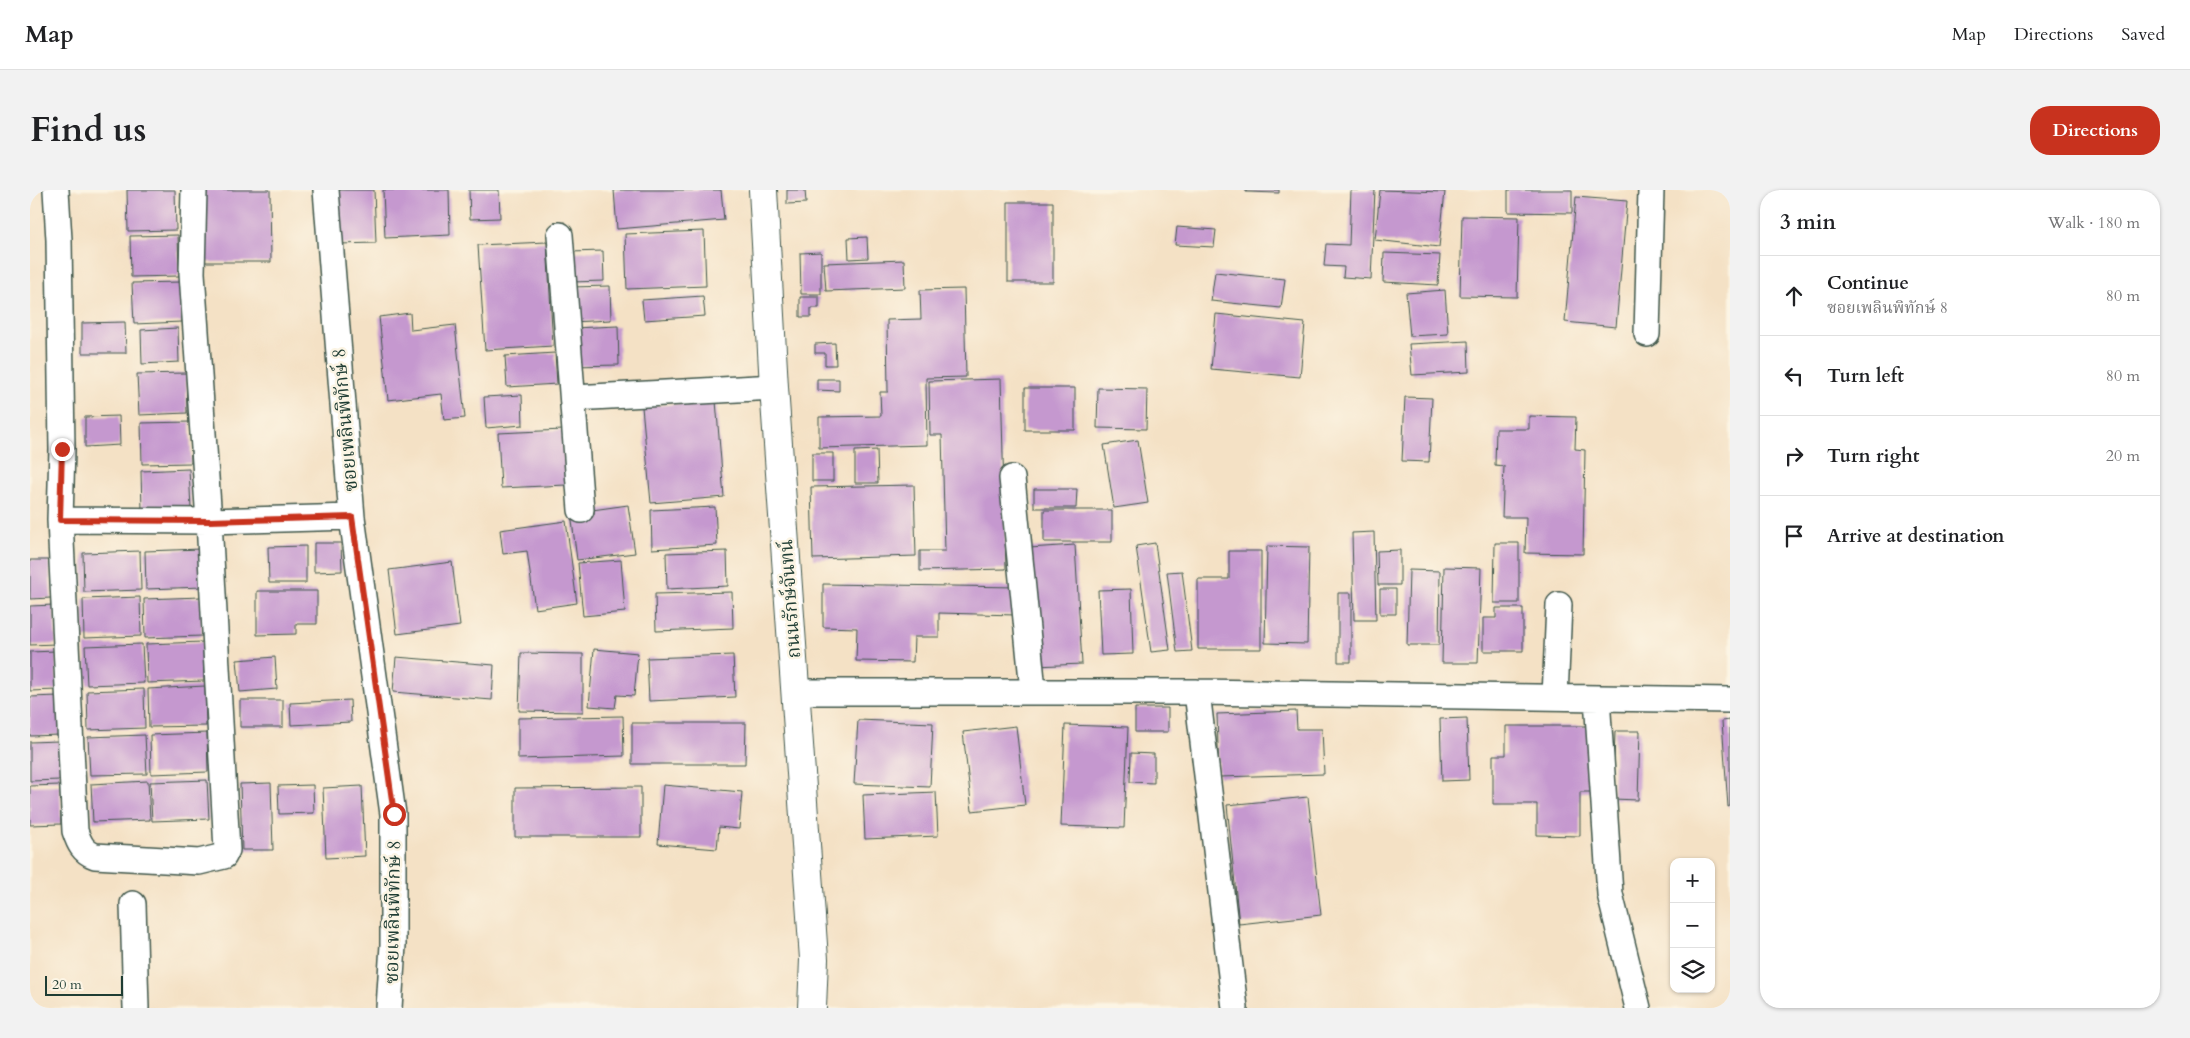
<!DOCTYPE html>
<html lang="en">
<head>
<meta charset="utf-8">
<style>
	:root { --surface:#fff; --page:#f2f2f2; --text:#202124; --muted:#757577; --line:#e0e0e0; --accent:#c8321e }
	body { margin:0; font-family:Cardo,"Noto Serif Thai",serif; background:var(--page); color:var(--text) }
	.controls { position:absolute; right:15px; bottom:15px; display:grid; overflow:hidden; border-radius:10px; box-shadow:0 1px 4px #0004 }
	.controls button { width:45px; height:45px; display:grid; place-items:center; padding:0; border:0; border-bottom:1px solid var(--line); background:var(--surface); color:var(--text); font:25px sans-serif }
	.scale { position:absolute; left:15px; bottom:12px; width:78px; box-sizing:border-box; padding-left:5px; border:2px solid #1f3d34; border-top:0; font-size:14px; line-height:18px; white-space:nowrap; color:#1f3d34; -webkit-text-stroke:4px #fcf5e5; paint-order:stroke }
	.stop { position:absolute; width:15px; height:15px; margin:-11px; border:4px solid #c8321e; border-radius:50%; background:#fff }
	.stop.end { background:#c8321e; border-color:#fff; box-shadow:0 1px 5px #0008 }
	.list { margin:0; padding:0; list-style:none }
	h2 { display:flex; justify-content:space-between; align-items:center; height:65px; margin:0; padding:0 20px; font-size:21px }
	h2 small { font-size:16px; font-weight:400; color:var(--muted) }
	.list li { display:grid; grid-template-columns:32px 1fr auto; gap:15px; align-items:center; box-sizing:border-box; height:80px; padding:0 20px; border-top:1px solid var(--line) }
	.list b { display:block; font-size:19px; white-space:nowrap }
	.list p { margin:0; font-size:16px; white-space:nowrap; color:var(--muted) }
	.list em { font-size:16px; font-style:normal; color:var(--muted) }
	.icon { flex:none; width:28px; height:28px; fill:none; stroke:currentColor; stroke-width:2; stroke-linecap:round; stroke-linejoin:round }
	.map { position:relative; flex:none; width:1700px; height:818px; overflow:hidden; border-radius:20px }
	header { display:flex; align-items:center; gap:30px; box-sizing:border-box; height:70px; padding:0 25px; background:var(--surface); border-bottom:1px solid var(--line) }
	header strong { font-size:24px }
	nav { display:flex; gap:28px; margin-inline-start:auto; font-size:18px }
	.intro { display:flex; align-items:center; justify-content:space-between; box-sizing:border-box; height:120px; padding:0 30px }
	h1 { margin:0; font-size:35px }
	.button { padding:12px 22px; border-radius:20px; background:var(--accent); color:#fff; font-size:18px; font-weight:700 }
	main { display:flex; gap:30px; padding:0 30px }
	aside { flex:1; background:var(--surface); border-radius:20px; box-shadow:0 1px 4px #0004 }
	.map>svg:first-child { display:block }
</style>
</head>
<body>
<header>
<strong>Map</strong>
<nav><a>Map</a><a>Directions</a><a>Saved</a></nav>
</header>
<div class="intro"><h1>Find us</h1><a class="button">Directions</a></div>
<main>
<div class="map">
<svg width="1700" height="818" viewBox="0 0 1700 818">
	<rect width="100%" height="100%" fill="#fcf5e5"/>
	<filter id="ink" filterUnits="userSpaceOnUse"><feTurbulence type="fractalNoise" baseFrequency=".02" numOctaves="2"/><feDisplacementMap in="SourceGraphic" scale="10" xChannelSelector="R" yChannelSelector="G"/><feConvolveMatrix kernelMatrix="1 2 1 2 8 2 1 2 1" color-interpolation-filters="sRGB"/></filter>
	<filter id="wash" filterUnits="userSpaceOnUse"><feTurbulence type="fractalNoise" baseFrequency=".0096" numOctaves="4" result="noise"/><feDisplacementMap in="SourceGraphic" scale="20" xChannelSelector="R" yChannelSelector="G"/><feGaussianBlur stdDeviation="1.12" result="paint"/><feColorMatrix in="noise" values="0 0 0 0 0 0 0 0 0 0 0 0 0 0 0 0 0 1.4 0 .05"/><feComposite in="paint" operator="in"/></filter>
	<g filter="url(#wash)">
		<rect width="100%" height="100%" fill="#f4e1c5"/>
		<g id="blocks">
			<path fill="#c598cf" d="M97 0H145L146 40 98 41Z
				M174 0H240L241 72H175Z
				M307 0H344L346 53 309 54Z
				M353 0H419L420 45 355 48Z
				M439 0H469L470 28 440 29Z
				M584 0H691L694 30 587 39Z
				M757 0H775L776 13 757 14Z
				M1216 0H1249V3L1216 2Z
				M1321 0H1345L1341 89 1313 87 1314 77 1294 76 1296 54 1319 55Z
				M1350 0 1415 2 1409 57 1345 50Z
				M1478 0H1542V23L1478 22Z
				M1546 7 1597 11 1586 137 1535 132Z
				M978 12H1023V92H978Z
				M1432 26 1489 27 1487 107 1430 106Z
				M1147 37 1186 40 1184 57 1145 55Z
				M674 41 676 96 597 99 595 44Z
				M148 45 149 86 101 87 100 46Z
				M837 47 838 68 819 69 818 48Z
				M517 52 523 156 455 160 448 55Z
				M573 61 574 91 541 92 540 62Z
				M791 62V104H771L770 63Z
				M1354 63 1410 65 1408 95 1353 92Z
				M874 70 875 98 796 101 794 73Z
				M1185 82 1255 89 1251 118 1181 111Z
				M151 92 152 132 104 134 102 93Z
				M580 96 581 130 541 132 540 97Z
				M934 99 936 187 896 188 897 255 789 258V227L851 226 850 202H858L857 130 891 129 890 100Z
				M1415 100 1418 144 1380 146 1376 103Z
				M673 106 675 126 614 130 612 110Z
				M770 107H789V118H781V127H770Z
				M380 123 381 140 425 135 435 228 414 230 411 204 358 210 349 127Z
				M1186 124 1275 133 1270 187 1181 179Z
				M95 132 96 163H52V133Z
				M588 136 589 175 544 176 543 138Z
				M148 138 149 172 112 174 111 140Z
				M1438 151 1439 182 1382 185 1379 154Z
				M805 153 806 175H795V163H785V154Z
				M525 163 527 194 477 197 475 166Z
				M156 183 157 223 109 225 107 184Z
				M787 189H809V201L787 200Z
				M971 189 976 379 890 381V361H915L912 245H900L899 191Z
				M995 198H1045V240H995Z
				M1068 198 1117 199 1116 239 1067 238Z
				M492 205 493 235 456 238 454 207Z
				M1375 207 1402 208 1399 272 1372 271Z
				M686 211 694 307 621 313 612 217Z
				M89 226 90 255 55 257V227Z
				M1499 226 1546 227 1545 259 1555 260 1553 364 1495 363 1496 327H1472L1474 276 1465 275 1466 239H1499Z
				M160 232 161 273 112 274 111 233Z
				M533 240 536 295 471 298 468 243Z
				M1108 250 1118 313 1084 318 1074 255Z
				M847 260 848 293H825V261Z
				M782 263H803V291H782Z
				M159 279 161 319 112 321 111 281Z
				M884 295 886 366 783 369 781 297Z
				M1004 299H1047L1046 318H1004Z
				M598 315 605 363 547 370 541 323Z
				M685 317 687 355 622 359 621 320Z
				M1014 320H1082V352H1014Z
				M536 331 547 413 505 419 497 361 473 364 470 340Z
				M1344 342 1346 430H1324L1322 343Z
				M284 353H311L312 381 284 382Z
				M1125 353 1140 460 1121 462 1106 356Z
				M1465 353H1489V413H1464Z
				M1045 355 1052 474 1006 476 999 358Z
				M276 356V393H239L238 357Z
				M1237 356 1279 357 1277 454 1235 453Z
				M171 359 173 397 116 399 115 361Z
				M1370 360V395H1348L1347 361Z
				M110 361 111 400 54 402 53 363Z
				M697 361 698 396 637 399 636 363Z
				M1199 361H1231V459H1168V389H1199Z
				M0 370H19L21 408 0 409Z
				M591 370 595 422 553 426 548 373Z
				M422 372 430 436 367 444 359 380Z
				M1414 377 1451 378 1448 473H1412Z
				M1379 380 1410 381 1409 455H1377Z
				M1152 381 1162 461 1147 462 1137 382Z
				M793 394 987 397 986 425 909 423V447H884L883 472 826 471 827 438 793 437Z
				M1101 399 1103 464 1071 465 1068 400Z
				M1350 399H1366V424H1350Z
				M227 401H287V434H266V444L227 445Z
				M702 402 703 438 626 441 625 404Z
				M1308 403H1321V472H1308Z
				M110 407 111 446 54 448 53 409Z
				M171 407 172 446 115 448 114 409Z
				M24 415 26 454 0 455V416Z
				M1466 418H1493V461H1453V428H1466Z
				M173 452 174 491 117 493 116 454Z
				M112 454 114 493 57 495 55 456Z
				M564 459 608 463 604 506 587 505 585 518 559 516Z
				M26 461 27 500 0 501V462Z
				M491 463 553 464V522L489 521Z
				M703 465 705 507 619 511 617 468Z
				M245 467 247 499 210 502 207 470Z
				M366 467 464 475 462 510 363 502Z
				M175 496 176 536 119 537 118 499Z
				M114 499 115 538 58 540 57 501Z
				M29 506 30 545 0 546V507Z
				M210 510H253V537H210Z
				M320 510 321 532 261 535 260 513Z
				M1105 518H1138V542H1105Z
				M1266 521 1267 539H1292L1294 584 1189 587 1187 524Z
				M593 526 594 566 488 569V528Z
				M1437 528 1439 590 1412 591 1410 529Z
				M828 530 903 533 900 597 824 594Z
				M1700 530V616L1698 617 1692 531Z
				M602 533H716L715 574H602Z
				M1035 535 1098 537 1094 638 1031 636Z
				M986 536 995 615 942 621 933 542Z
				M1476 536H1564V602H1550V646L1507 645V614H1463V565H1476Z
				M1585 541H1610L1608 610 1583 609Z
				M177 543 178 582 121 584 120 545Z
				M115 545 117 584 60 585 58 547Z
				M29 551 30 590 0 591V552Z
				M1101 563 1124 564V593L1100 592Z
				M177 590 179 629 122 631 120 592Z
				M118 591 120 630 63 632 61 594Z
				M241 593 243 660H212L210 594Z
				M30 595 31 634 0 635V596Z
				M283 595 284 623 249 624 248 596Z
				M633 595 712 602 709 639 689 637 687 659 628 654Z
				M332 596 335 666 296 668 293 598Z
				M611 597V647H485V598Z
				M906 602 908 646 835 649 833 605Z
				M1278 607 1291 725 1209 734 1197 615Z"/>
		</g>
	</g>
	<g filter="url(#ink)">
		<use href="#blocks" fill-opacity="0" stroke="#3f564a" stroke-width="1"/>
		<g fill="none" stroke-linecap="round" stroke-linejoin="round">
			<defs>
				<path id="street" d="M26 0 29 50 32 259 30 330 45 641C49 653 53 662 65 666L169 672 194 666 197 660 179 331 162 83 164 0
					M296 0 322 327 363 624V755L359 818
					M530 45 551 320
					M1617 144 1621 0
					M544 208 744 197
					M982 288 1003 500
					M30 330 179 331 322 327
					M766 502H1167L1700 510
					M1167 502 1205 818
					M1525 507 1529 415
					M1567 508 1580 704 1608 818
					M103 714 106 818"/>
				<path id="secondary" d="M733 0 744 197 784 769 782 818"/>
			</defs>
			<use href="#street" stroke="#3f564a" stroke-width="28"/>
			<use href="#secondary" stroke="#3f564a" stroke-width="30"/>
			<use href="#street" stroke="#fff" stroke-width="25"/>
			<use href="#secondary" stroke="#fff" stroke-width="28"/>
		</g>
	</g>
	<g fill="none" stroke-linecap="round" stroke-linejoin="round" filter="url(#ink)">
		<path stroke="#c8321e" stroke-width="6" d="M32 259 30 330 179 331 322 327 364 624"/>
	</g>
	<g text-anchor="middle" stroke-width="5" stroke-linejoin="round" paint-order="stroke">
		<g font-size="19" fill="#1f3d34" stroke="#fcf5e5">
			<text transform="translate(314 230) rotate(-95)" y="7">ซอยเพลินพิทักษ์ 8</text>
			<text transform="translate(759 409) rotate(-94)" y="7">ถนนรักษ์จันทน์</text>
			<text transform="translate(362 722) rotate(-89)" y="7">ซอยเพลินพิทักษ์ 8</text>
		</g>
	</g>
</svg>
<div class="controls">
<button>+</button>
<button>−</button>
<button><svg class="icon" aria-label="layers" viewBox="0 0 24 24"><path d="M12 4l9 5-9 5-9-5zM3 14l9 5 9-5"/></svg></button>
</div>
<div class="scale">20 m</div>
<div class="stop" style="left:364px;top:624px"></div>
<div class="stop end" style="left:32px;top:259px"></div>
</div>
<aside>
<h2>3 min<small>Walk · 180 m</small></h2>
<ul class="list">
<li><svg class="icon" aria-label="ahead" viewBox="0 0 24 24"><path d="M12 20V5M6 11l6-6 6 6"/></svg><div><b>Continue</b><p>ซอยเพลินพิทักษ์ 8</p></div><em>80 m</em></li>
<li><svg class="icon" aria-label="left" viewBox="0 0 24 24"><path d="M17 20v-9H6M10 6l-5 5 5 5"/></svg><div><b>Turn left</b></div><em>80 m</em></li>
<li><svg class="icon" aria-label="right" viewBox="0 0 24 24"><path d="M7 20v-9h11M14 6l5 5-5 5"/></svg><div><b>Turn right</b></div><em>20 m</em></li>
<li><svg class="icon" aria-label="arrive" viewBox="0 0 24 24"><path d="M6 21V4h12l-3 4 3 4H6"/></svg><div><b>Arrive at destination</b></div></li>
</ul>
</aside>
</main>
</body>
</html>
